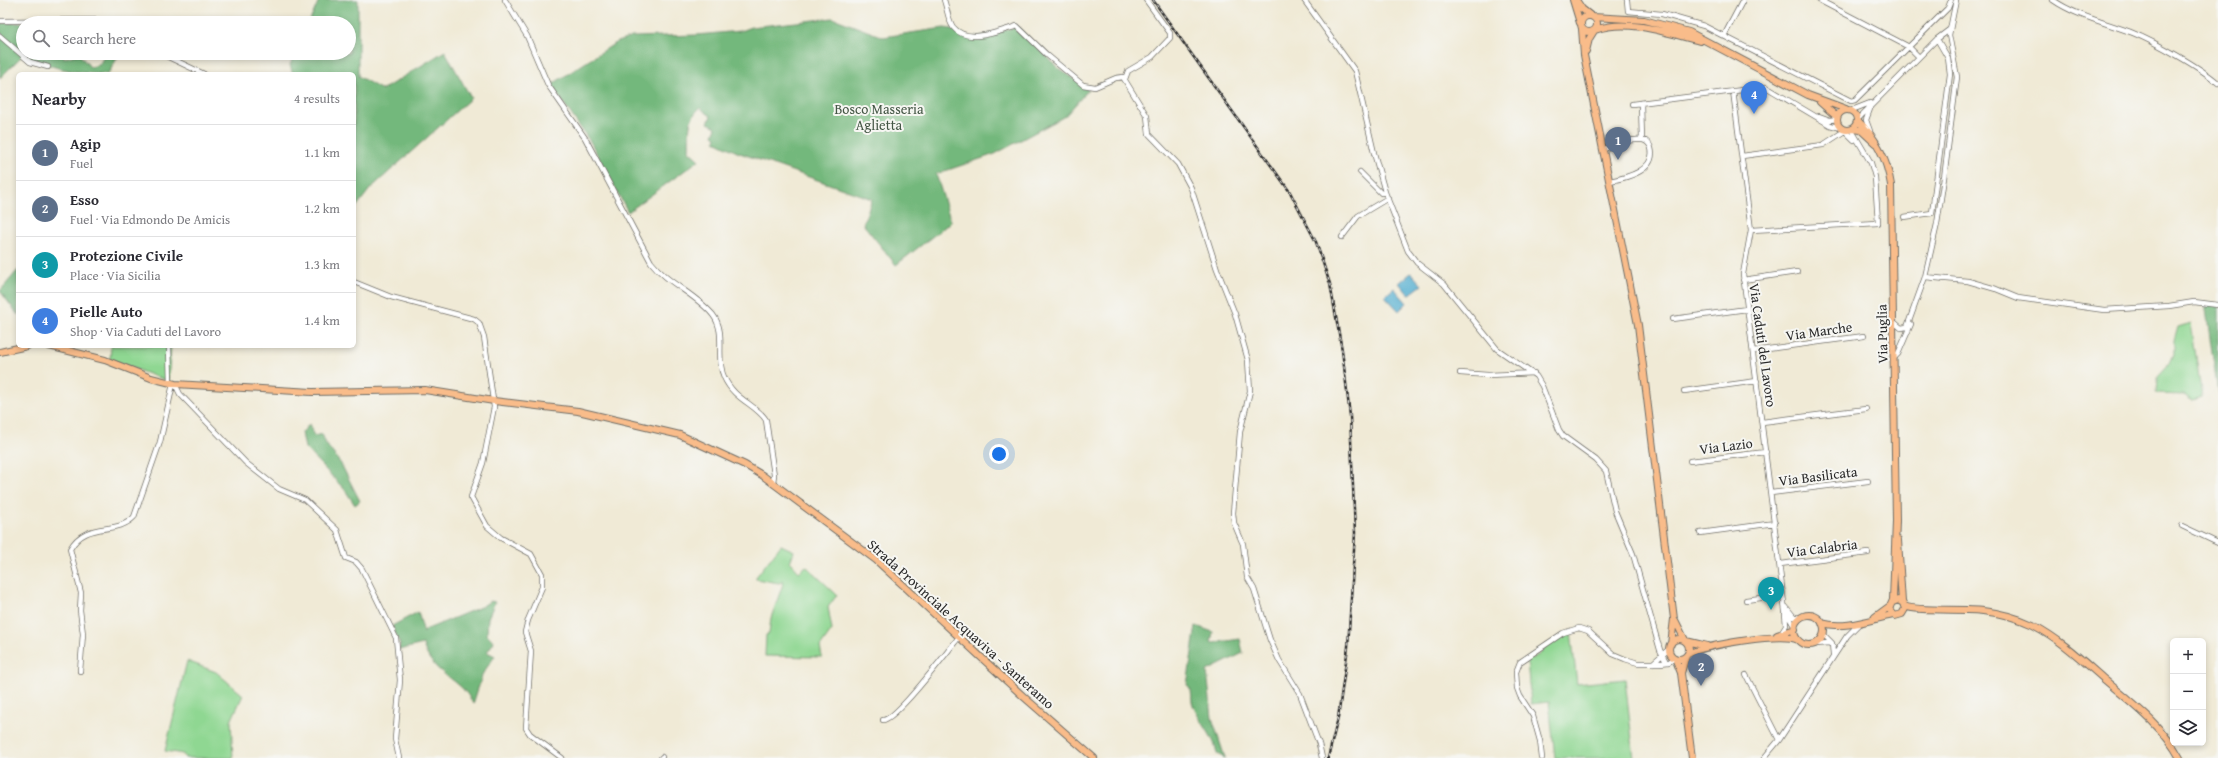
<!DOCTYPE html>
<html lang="en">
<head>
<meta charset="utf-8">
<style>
	:root { --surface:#fff; --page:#f2f2f3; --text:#2b2b33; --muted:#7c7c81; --line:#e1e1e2; --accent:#7c3aed }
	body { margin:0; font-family:"Gentium Book Plus",serif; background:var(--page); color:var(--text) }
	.controls { position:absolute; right:12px; bottom:12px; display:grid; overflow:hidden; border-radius:6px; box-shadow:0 2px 6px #0003 }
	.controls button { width:36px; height:36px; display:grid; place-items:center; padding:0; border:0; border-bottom:1px solid var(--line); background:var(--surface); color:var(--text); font:20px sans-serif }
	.you { position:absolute; left:999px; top:454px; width:14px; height:14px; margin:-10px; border:3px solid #fff; border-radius:50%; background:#1a73e8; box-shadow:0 0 0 6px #1a73e833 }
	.badge { display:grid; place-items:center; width:26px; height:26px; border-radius:50%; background:var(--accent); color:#fff; font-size:13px; font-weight:700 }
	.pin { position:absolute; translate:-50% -33px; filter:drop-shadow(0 1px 2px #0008) }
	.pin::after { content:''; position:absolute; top:21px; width:14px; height:12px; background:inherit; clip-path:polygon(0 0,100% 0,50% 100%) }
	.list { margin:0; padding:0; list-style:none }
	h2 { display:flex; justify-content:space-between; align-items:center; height:52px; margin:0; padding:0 16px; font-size:17px }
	h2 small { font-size:13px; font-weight:400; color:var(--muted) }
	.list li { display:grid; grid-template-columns:26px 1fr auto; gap:12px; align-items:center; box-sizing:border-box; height:56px; padding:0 16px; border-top:1px solid var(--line) }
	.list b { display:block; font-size:15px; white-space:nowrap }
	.list p { margin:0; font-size:13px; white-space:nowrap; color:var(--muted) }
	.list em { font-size:13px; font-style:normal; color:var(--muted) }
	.icon { flex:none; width:22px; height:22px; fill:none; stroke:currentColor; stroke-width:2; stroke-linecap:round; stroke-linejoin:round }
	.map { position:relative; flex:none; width:2218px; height:758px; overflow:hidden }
	.search { position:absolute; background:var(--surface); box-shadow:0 2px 6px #0003; left:16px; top:16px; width:340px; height:44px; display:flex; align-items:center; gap:10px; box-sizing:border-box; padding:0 14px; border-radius:22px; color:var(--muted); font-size:15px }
	.panel { position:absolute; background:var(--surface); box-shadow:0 2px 6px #0003; left:16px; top:72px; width:340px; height:276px; border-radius:6px }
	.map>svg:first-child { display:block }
</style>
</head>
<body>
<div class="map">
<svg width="2218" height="758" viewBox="0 0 2218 758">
	<rect width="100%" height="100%" fill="#f6f6f2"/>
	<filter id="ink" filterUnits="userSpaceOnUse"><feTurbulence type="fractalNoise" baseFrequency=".025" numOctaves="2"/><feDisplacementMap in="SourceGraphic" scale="8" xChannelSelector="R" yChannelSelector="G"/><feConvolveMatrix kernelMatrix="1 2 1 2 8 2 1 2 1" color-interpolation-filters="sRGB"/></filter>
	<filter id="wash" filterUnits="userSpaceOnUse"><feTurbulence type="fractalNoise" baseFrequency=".012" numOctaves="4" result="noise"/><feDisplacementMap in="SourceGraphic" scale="16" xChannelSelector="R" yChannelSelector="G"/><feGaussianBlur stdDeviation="0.9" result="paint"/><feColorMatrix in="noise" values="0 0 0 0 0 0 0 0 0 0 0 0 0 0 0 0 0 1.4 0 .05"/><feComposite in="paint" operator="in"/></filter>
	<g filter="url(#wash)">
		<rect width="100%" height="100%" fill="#f0ead6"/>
		<path fill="#8fd792" stroke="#5d815e" d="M2191 323 2202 398 2193 401 2184 395 2156 394 2157 378 2170 364 2174 355V341L2178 327Z
			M111 346H171L168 381 110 360Z
			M781 545 794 551 790 562 799 572 806 566 837 595 828 607 832 630 820 647 822 657 765 656 766 635 769 634 771 618 784 581 779 583 756 579V577Z
			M1571 631 1577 684 1625 679 1634 758H1555L1549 702 1531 704 1527 661 1540 654 1546 645Z
			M187 661 216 672 243 695 231 721 233 758H185L183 754 165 751Z"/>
		<path fill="#73b87c" stroke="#4f7254" d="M319 0H358V76L382 90 445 51 471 98 370 189 354 210V74H293L290 65 295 53H349V23H309Z
			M833 18 883 37 944 28 952 29 973 38 1018 27 1058 68 1089 89 1065 116 995 154 936 174 951 222 896 265 863 224 872 199 737 152 715 141 716 137 713 135 716 127 708 123 711 116 700 108C686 120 690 134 689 151L699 160 628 212 591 143 551 85 617 42 632 37 697 35 740 31 751 27Z
			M0 23H96H23V53H63L64 58 79 54 90 67 99 65 106 53H120L108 74C78 74 50 68 23 55L0 78Z
			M18 270V315L0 291Z
			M2205 303 2218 306V394Z
			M309 424 314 436 322 434 326 444 341 464 360 501 355 505 345 490 305 448 302 433Z
			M490 601 495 602 488 618 487 634 494 642 487 652 495 656 483 673 473 704C460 675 432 677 423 644L399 650 400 644 392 626 418 612 424 633 425 630 483 606Z
			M1196 626 1213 632 1211 642 1213 643 1240 639 1243 653 1207 671 1212 718 1225 758 1217 754C1215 736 1199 722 1193 705 1190 697 1194 690 1187 685Z"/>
		<path fill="#52aed0" stroke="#3e6c7e" d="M1411 273 1422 285 1409 295 1399 283Z
			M1394 288 1407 303 1399 311 1385 296Z"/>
	</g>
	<g filter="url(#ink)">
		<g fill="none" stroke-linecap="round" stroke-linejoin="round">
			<defs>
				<path id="minor" d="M505 0 527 36 548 85 585 138 651 262C668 284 696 294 713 315 727 333 715 358 724 377 734 400 756 404 766 420L774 475 773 482
					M944 0C947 8 948 20 953 27 967 45 1000 31 1017 26L1047 55 1083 85 1095 87 1116 78 1123 77 1147 116 1149 134 1178 164 1191 188 1217 269 1235 314 1248 360 1250 391 1240 432 1233 513 1234 523 1243 544 1247 577 1254 589 1270 640 1279 660 1300 694 1319 744 1322 758
					M1304 0 1355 71 1374 153 1385 192 1408 251 1417 263 1444 284 1497 349 1536 376 1542 386 1559 430 1563 436 1596 460 1606 471 1615 511 1633 554 1660 650 1666 662
					M1627 0 1628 11 1662 14 1704 26 1851 101 1855 100 1948 8 1951 0
					M1819 0 1909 47 1919 57
					M2053 0C2076 16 2107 23 2133 33 2155 42 2200 67 2218 83
					M0 21 94 20 107 23
					M0 36 30 62 48 67
					M1724 36 1743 0
					M160 53 204 74
					M1125 79 1128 71 1152 57 1170 38V33L1146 0
					M1733 91 1751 230 1743 274 1785 611 1795 627
					M1641 103 1642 140
					M1632 104 1766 87 1830 125 1841 128
					M1870 109 1866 120 1870 131
					M1852 110 1870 103
					M1819 116 1830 120 1837 119
					M1857 120 1937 39 1949 30
					M1843 129 1854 140
					M1604 149C1615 145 1630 138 1643 140 1647 141 1650 145 1651 148 1657 171 1625 178 1610 181
					M1742 156 1823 145 1846 130
					M1360 172 1381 193 1385 192
					M1904 217 1932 213 1950 74 1948 58 1937 39
					M1751 230 1878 223 1875 177 1871 163 1851 129
					M1342 237 1358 216 1388 198
					M1925 277 1968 281 1996 289 2018 298 2104 310 2169 306 2194 302 2218 305
					M1743 280 1797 272
					M354 282 391 297 474 319 479 323 484 337 494 407 483 463 471 497 487 526 501 538 531 554 542 574V587L528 620 525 632 531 651 526 728 530 734 562 758
					M1673 319 1747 309
					M1893 321 1901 328 1907 327 1925 277 1937 224 1944 178 1957 77 1949 35 1956 0
					M169 346 170 383
					M1753 351 1864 336
					M1894 358 1898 354 1911 324
					M1460 373 1488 375 1534 373
					M175 384 180 394 246 463 279 489 305 500 337 530 346 558 356 562 362 569 396 638 400 680 395 739 399 758
					M1684 391 1757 381
					M1762 422 1866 409
					M1690 461 1766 452
					M1771 493 1868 481
					M2182 526 2218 543
					M1700 533 1775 523
					M1780 564 1868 553
					M1746 600 1783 595
					M1786 607 1794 617 1801 618
					M1781 633 1786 625 1785 614
					M1824 635 1832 643 1833 655
					M1816 644 1829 643 1833 646
					M1653 663 1669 649
					M80 671 83 634 80 610 81 593 70 549C86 520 116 536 134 517L160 442 173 384
					M1746 675 1779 740
					M883 720C896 720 948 651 959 637
					M661 758 662 757
					M1542 758 1540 741 1533 716 1520 696 1517 688 1516 672 1520 662 1563 633 1579 628 1588 631 1613 654 1625 659 1638 663H1660L1669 662 1675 658
					M1764 758 1779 740 1847 636 1860 623"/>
				<path id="major" d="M1573 0 1580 23
					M1576 0 1582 9 1591 16
					M1581 24a8 8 0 1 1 16 0a8 8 0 1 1-16 0Z
					M1593 17 1644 20 1689 32 1808 95 1846 109
					M1582 29 1584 55 1638 325 1674 619 1671 644
					M1595 30C1628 18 1667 33 1700 41
					M1586 51 1589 39 1594 31
					M1820 102 1837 117
					M1837 120a10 10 0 1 1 20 0a10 10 0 1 1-20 0Z
					M1857 120C1876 137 1887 159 1891 185L1896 521 1893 600 1889 609 1895 616 1902 614 1905 609 1903 603 1898 600 1893 602
					M1852 129 1861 130 1875 143
					M49 346 105 360 151 378 175 384 312 392 425 390 494 401 578 411 680 435 745 465 762 475 876 560 1024 697 1094 758
					M0 352 27 346
					M1898 540 1902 602
					M1905 606C1914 612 1967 608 1983 611 2000 613 2018 618 2033 625 2060 639 2082 660 2105 680 2133 704 2162 725 2180 758
					M1794 630a15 15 0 1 1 30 0a15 15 0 1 1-30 0Z
					M1875 617 1890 606
					M1675 620 1685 640
					M1822 623C1845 630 1871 619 1893 615
					M1777 635 1795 629
					M1669 649a10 10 0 1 1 20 0a10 10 0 1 1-20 0Z
					M1686 641 1707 646
					M1688 654C1705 645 1782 632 1798 640
					M1675 658 1681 673 1692 758
					M1681 673 1686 656"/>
			</defs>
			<use href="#minor" stroke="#706e67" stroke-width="6"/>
			<use href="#major" stroke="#706e67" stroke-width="8"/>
			<use href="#minor" stroke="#fff" stroke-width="4.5"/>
			<use href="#major" stroke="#f9bc8a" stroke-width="6"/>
			<defs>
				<path id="rail" d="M1153 0 1290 192 1316 242 1330 284 1342 350 1350 416 1355 533 1348 647 1338 718 1328 758"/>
			</defs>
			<use href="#rail" stroke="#2b2b2b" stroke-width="2.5"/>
			<use href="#rail" stroke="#f6f6f2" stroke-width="1" stroke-dasharray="3" stroke-linecap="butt"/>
		</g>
	</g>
	<g text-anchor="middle" stroke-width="4" stroke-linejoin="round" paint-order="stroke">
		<g font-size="14" fill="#445645" stroke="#f6f6f2">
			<text x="879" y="114">Bosco Masseria<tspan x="879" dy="16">Aglietta</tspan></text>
		</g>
		<g font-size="14" fill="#2b2b2b" stroke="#f6f6f2">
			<text transform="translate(1819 331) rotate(-8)" y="5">Via Marche</text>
			<text transform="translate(1882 334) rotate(-91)" y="5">Via Puglia</text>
			<text transform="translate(1763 345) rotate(82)" y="5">Via Caduti del Lavoro</text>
			<text transform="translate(1726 446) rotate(-7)" y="5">Via Lazio</text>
			<text transform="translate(1818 476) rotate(-7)" y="5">Via Basilicata</text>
			<text transform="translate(1822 548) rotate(-7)" y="5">Via Calabria</text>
			<text transform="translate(961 624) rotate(42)" y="5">Strada Provinciale Acquaviva - Santeramo</text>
		</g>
	</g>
</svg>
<div class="controls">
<button>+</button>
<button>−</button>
<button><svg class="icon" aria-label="layers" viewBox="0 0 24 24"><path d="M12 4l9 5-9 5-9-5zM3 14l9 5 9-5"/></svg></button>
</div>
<div class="you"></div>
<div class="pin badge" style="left:1618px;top:160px;background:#5c6f8a">1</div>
<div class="pin badge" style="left:1701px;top:686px;background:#5c6f8a">2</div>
<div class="pin badge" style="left:1771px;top:610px;background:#0f9aa8">3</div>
<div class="pin badge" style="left:1754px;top:114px;background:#3f7fe0">4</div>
<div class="search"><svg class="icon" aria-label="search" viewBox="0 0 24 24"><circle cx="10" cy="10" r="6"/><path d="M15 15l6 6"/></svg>Search here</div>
<section class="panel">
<h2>Nearby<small>4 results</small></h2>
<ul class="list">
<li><span class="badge" style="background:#5c6f8a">1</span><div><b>Agip</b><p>Fuel</p></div><em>1.1 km</em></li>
<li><span class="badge" style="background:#5c6f8a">2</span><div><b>Esso</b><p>Fuel · Via Edmondo De Amicis</p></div><em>1.2 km</em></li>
<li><span class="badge" style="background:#0f9aa8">3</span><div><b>Protezione Civile</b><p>Place · Via Sicilia</p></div><em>1.3 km</em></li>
<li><span class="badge" style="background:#3f7fe0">4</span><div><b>Pielle Auto</b><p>Shop · Via Caduti del Lavoro</p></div><em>1.4 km</em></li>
</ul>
</section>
</div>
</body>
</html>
